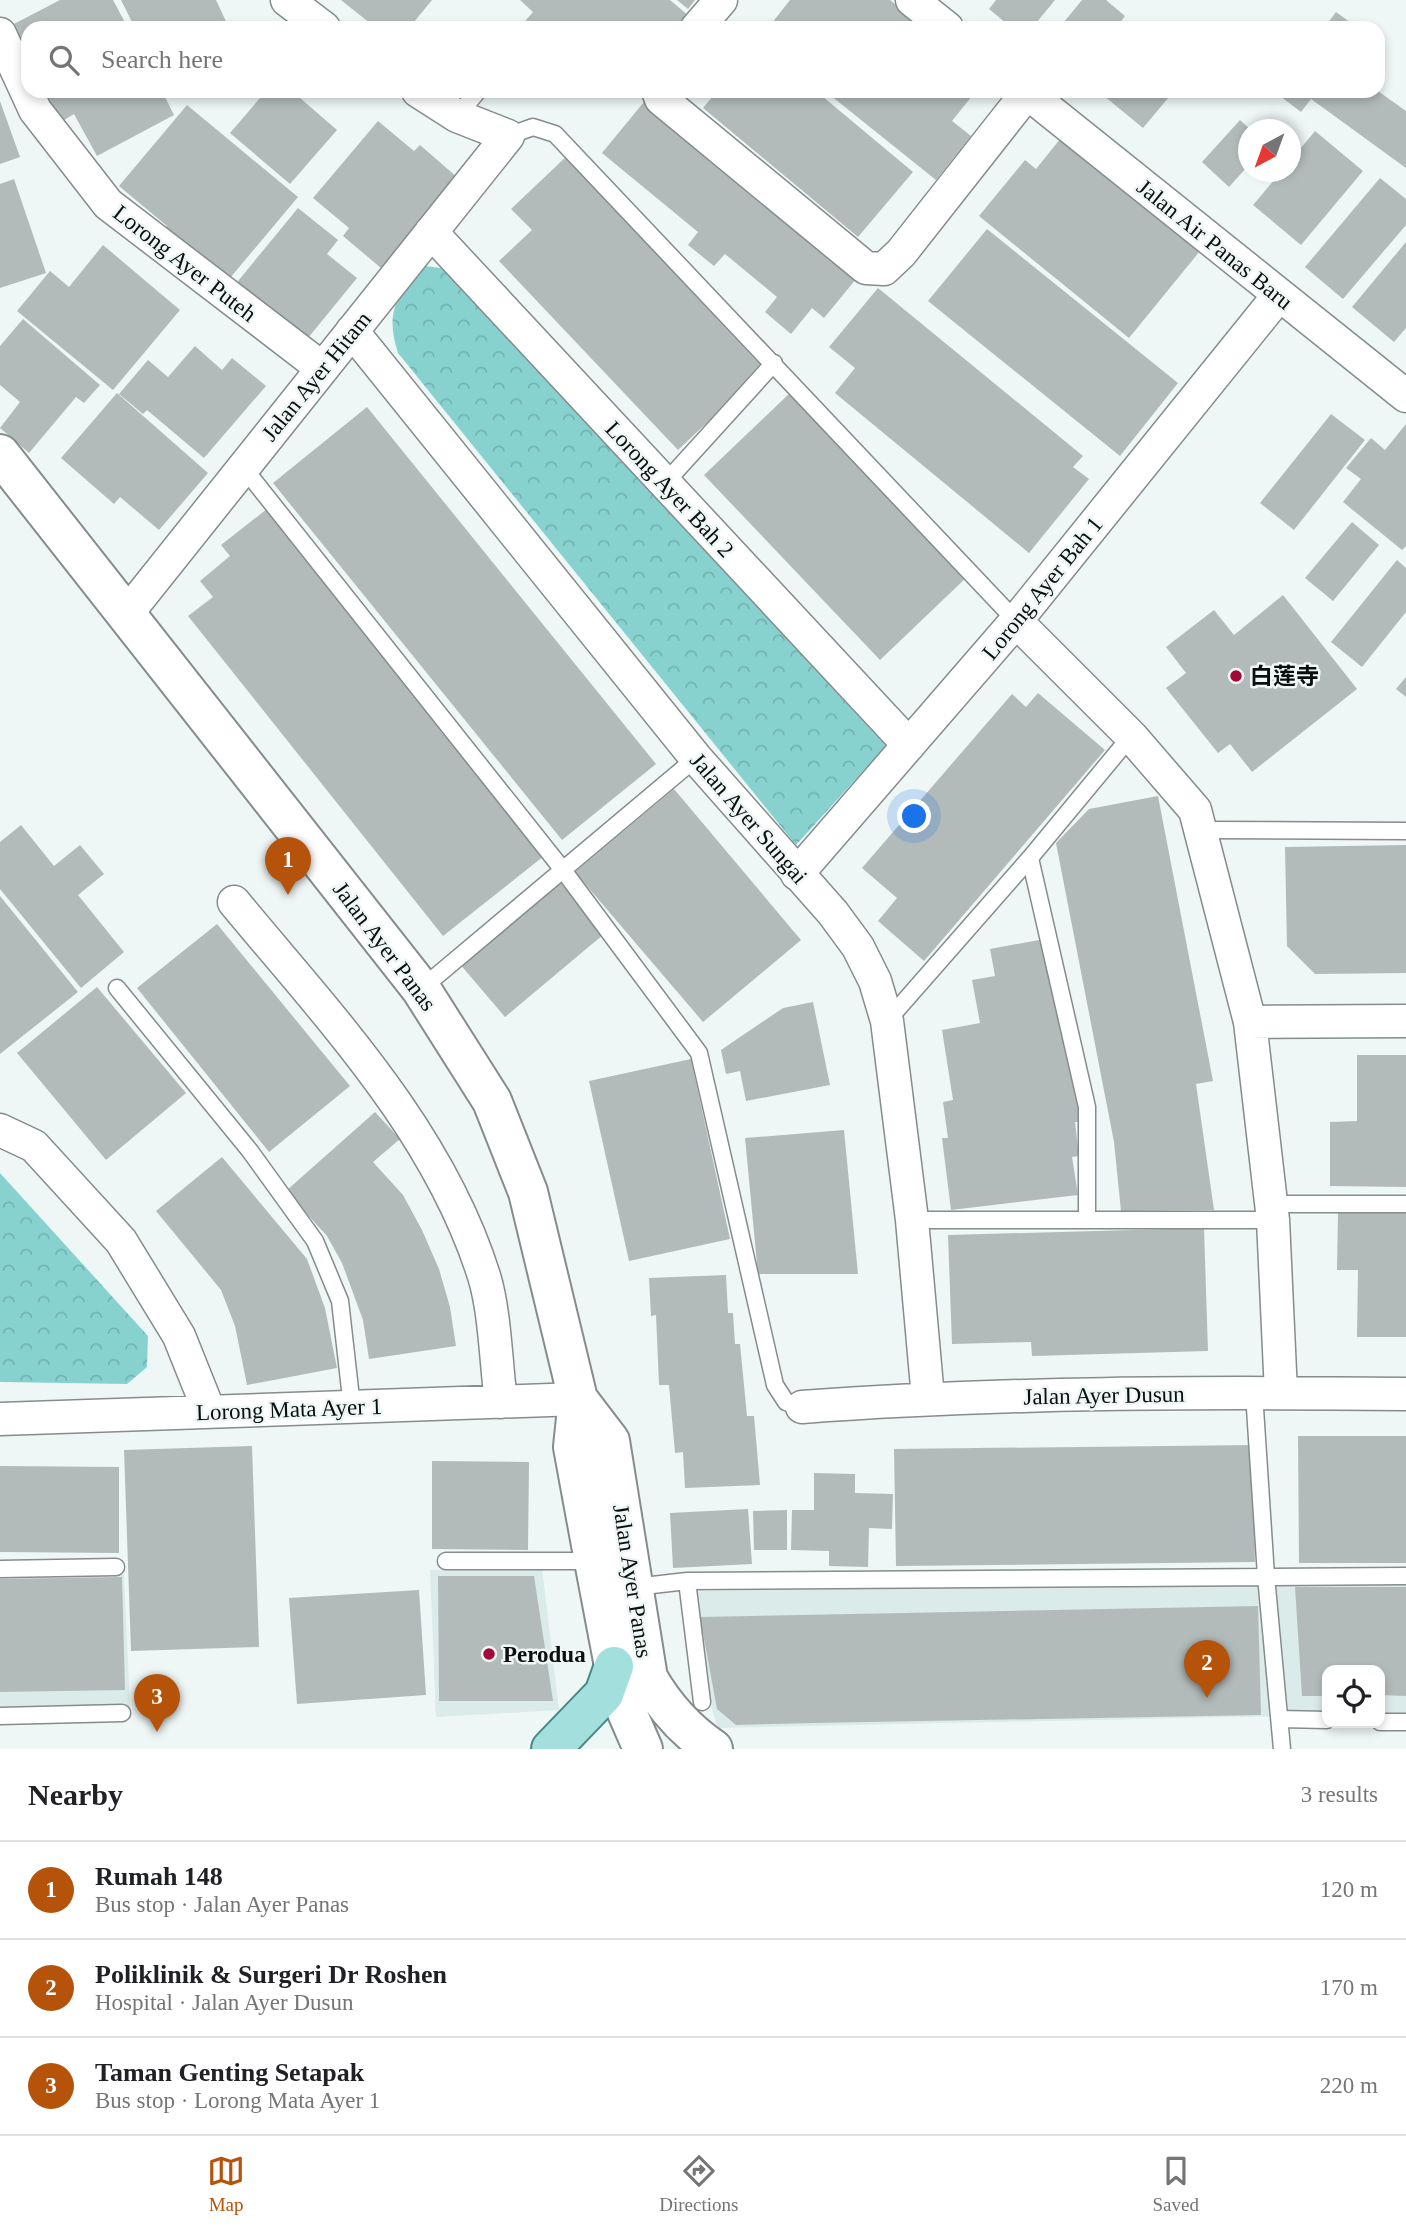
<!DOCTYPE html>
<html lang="en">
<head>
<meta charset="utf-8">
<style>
	:root { --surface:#fff; --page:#f6f6f6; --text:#202124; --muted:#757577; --line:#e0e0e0; --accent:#b45309 }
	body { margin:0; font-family:"Times New Roman","Noto Sans SC",serif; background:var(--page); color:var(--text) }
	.controls { position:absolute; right:21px; bottom:21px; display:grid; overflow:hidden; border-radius:14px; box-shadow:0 4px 10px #0003 }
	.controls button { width:63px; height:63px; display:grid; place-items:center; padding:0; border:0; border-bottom:2px solid var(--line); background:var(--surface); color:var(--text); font:35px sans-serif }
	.compass { position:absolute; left:1238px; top:119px; width:63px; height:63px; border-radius:50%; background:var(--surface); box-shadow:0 4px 10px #0003; rotate:221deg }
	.you { position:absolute; left:915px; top:817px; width:24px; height:24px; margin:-18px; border:5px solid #fff; border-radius:50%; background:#1a73e8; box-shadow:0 0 0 10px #1a73e833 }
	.badge { display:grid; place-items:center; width:46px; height:46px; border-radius:50%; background:var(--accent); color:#fff; font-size:23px; font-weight:700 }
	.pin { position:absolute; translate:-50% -58px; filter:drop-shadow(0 2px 4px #0008) }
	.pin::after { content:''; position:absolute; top:37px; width:24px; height:21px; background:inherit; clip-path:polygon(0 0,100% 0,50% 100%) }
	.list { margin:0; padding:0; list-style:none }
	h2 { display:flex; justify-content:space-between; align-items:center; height:91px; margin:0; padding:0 28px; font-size:30px }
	h2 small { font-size:23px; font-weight:400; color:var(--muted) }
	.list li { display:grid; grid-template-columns:46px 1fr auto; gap:21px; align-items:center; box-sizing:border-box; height:98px; padding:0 28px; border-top:2px solid var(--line) }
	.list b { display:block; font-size:26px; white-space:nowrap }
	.list p { margin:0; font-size:23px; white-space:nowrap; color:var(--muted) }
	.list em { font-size:23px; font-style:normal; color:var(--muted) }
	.icon { flex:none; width:38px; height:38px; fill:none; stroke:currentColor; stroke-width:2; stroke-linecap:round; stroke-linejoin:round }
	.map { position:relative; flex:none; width:1406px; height:1749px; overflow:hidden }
	.search { position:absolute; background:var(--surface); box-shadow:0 4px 10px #0003; left:21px; right:21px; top:21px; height:77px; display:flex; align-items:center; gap:18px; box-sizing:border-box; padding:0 24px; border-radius:21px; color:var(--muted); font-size:26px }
	.sheet { height:385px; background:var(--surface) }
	nav { display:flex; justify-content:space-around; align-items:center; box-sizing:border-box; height:98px; border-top:2px solid var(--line); background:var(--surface); font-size:19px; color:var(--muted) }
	nav a { display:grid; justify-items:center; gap:4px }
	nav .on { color:var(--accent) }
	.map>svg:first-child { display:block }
</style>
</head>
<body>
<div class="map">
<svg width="1406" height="1749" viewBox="0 0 1406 1749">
	<defs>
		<pattern id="park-crowns" width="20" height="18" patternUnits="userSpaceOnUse" patternTransform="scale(1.75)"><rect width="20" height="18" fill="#87d2cf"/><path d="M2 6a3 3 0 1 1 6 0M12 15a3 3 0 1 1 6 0" fill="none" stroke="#73b3b1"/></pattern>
	</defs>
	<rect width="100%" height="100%" fill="#eef7f6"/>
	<path fill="#daebea" d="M542 1568 559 1710 436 1717 430 1570Z
		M124 1574 130 1706 0 1709V1576Z
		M1276 1583 1406 1584V1716H1380V1670H1327V1715L718 1728 710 1703 697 1591Z"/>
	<path fill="url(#park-crowns)" d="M425 266 441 268 469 296 886 746 796 845 398 353C385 313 396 294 425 266Z
		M0 1173 148 1336 147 1367 127 1384 0 1382Z"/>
	<path fill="#b2bbba" d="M60 0H113L128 28H28V60L10 26Z
		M121 0H216L229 28H135Z
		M341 0H432L409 28H376Z
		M520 0H670L696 22 691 28H519L533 12Z
		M677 0H695L688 9Z
		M790 0H890L925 28H768Z
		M996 0H1055L1032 28H1012L989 9Z
		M1082 0H1106L1125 16 1116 28H1059Z
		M1336 12 1358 28H1324Z
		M44 91H162L174 115 97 156 74 114 61 122Z
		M266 91H292L337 130 290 184 230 133Z
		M717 91H816L913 172 858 237 703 108Z
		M825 91H976L952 121 971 136 936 180Z
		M1098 91H1174L1143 128Z
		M1278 91H1378L1406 111V168L1311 99 1301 112 1276 93Z
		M648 97 861 273 824 318 812 308 791 334 765 312 777 297 725 254 714 266 688 245 698 232 602 153Z
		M0 101 20 157 0 164Z
		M187 105 298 197 225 284 162 232 167 226 119 186Z
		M1240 120 1251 130 1248 166 1229 187 1202 162Z
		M378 121 414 151 420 145 458 178 381 268 343 236 349 228 313 198Z
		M1315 131 1363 171 1301 245 1253 205 1281 172H1291V160Z
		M1061 138 1200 251 1129 338 979 216 1025 160 1036 169Z
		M570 153 770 363 678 450 499 261 532 230 511 209Z
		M1380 178 1406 199V225L1343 299 1305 267Z
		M14 179 46 273 0 288V184Z
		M298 208 338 240 327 254 357 278 308 338 278 314 269 325 229 292Z
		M987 229 1178 383 1120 456 928 301Z
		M1406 242V328L1394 342 1352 307Z
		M103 245 180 310 113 390 17 311 50 271 69 287Z
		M878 288 1083 456 1073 467 1089 479 1029 553 835 393 855 368 829 347Z
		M23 319 100 385 84 403 76 397 29 453 0 428 20 402 0 385V346Z
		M195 346 222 370 232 358 266 386 204 458 147 410 143 414 119 394 148 360 168 377Z
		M792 391 968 576 880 660 704 475Z
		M117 393 208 473 159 530 120 497 114 504 61 458Z
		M367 407 656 764 562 840 273 483Z
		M1331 414 1365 440 1294 530 1260 503Z
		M1406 424V546L1402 550 1343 502 1361 479 1346 468 1371 438 1385 450Z
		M267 509 544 856 443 936 188 616 213 597 200 581 230 556 221 545Z
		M1352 522 1379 545 1333 601 1305 578Z
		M1397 560 1406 568V612L1362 667 1331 642Z
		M1283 595 1357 689 1252 772 1230 744 1218 753 1166 688 1186 673 1166 647 1214 610 1234 635Z
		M1406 677V697L1396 689Z
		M1038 693 1105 750 924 961 878 921 897 898 862 868 1012 694 1026 707Z
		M674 789 801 940 703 1022 575 872Z
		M1158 796 1213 1081 1196 1084 1214 1210 1121 1211 1114 1142 1056 843 1089 809Z
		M21 825 54 866 80 845 104 874 78 895 124 952 81 988 0 889V842Z
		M1406 845V973L1315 974 1287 946 1285 847Z
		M558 880 604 934 505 1017 459 963Z
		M0 896 78 992 0 1054Z
		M217 924 350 1086 269 1152 137 988Z
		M1050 938 1069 1042 1080 1122H1075L1079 1156 1072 1157 1078 1195 951 1210 942 1138H948L943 1102 953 1100 942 1030 980 1023 972 980 995 976 990 949Z
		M97 987 186 1093 106 1160 17 1053Z
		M813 1002 830 1085 746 1101 740 1071 726 1074 721 1050 783 1008Z
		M1357 1055H1406V1187L1330 1186V1122L1357 1121Z
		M691 1059 730 1239 629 1261 589 1081Z
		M375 1112 400 1139 373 1162 403 1195 422 1230 439 1269 450 1307 456 1346 369 1359 363 1320 342 1263 327 1236 286 1191Z
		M844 1130 858 1274H758L745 1138Z
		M222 1157 307 1259 325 1308 337 1368 247 1385 235 1326 221 1290 156 1211Z
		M1338 1212 1406 1213V1337H1357L1358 1270H1337Z
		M1204 1228 1208 1351 1032 1356 1031 1342 952 1344 948 1235Z
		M726 1275 728 1313H733L735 1344H740L747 1416H754L760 1485 685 1488 683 1452 675 1453 669 1385H659L656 1315 651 1316 649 1278Z
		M1298 1436H1406V1563H1299Z
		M1253 1445 1255 1562 896 1566 894 1449Z
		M252 1446 259 1647 131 1651 124 1450Z
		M432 1461 529 1462 528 1550 432 1549Z
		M0 1466 119 1467V1553L0 1552Z
		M814 1473 855 1474V1493L893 1494 892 1529 869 1528 868 1567 829 1566V1551L791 1550 792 1510H814Z
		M748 1509 752 1564 673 1568 670 1513Z
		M787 1510V1550H754L753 1511Z
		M438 1576H534L553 1701H439Z
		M122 1577 125 1690 0 1692V1579Z
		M1295 1587H1406V1696L1380 1695V1670H1327V1696H1302Z
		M419 1590 426 1695 297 1704 289 1598Z
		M1258 1606 1261 1715 814 1723 736 1725 717 1709 700 1617Z"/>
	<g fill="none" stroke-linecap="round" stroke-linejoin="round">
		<defs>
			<path id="service" d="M457 116 478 91
				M508 136 533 127 555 134 1016 621
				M243 467 563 870 699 1053 775 1385 786 1402 802 1407
				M665 483 774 363
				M1201 830 1406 831
				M1030 858 1087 1107V1220
				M117 988 250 1151 315 1241 340 1301 352 1407
				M421 989 696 758
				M887 1021 1030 858 1131 736
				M1271 1204H1406
				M912 1220H1273
				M1254 1393 1266 1576 1282 1749
				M446 1561H594
				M0 1569 116 1567
				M687 1581 702 1702
				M635 1587 687 1581 1406 1576
				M0 1716 122 1713
				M1280 1719 1327 1720
				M1380 1722H1406"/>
			<path id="minor" d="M287 0 324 28
				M912 0 947 28
				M697 28 721 0
				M0 34 35 110 108 204 322 368
				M658 91 661 99 866 268 884 269 901 253 1027 93
				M1025 91 1406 396
				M431 232 909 745
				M352 331 696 758 833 913 858 947 875 981 887 1021 912 1220 928 1398
				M125 616 508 136 457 116 418 91
				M1016 621 1131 736 1195 810 1250 1022 1273 1220 1281 1393
				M797 874 1016 621 1279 295
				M234 902C329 1017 438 1130 484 1276 495 1311 496 1364 501 1402
				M1250 1022 1406 1021
				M0 1130 34 1146 121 1241 179 1336 209 1411
				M802 1407C1003 1392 1205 1392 1406 1394
				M0 1419 578 1399"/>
			<path id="tertiary" d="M0 454 421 989 492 1101 528 1192 578 1399 573 1447 594 1561 614 1666 626 1710 643 1749
				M578 1399 610 1441 648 1678C664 1706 685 1730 713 1749"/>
			<path id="primary" d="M551 1749 604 1694 614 1666"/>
		</defs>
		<use href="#service" stroke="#858c8c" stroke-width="19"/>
		<use href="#minor" stroke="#858c8c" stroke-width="35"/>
		<use href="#tertiary" stroke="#858c8c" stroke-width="42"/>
		<use href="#primary" stroke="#468886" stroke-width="42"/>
		<use href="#service" stroke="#fff" stroke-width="16"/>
		<use href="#minor" stroke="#fff" stroke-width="32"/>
		<use href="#tertiary" stroke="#fff" stroke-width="38"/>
		<use href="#primary" stroke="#a3dfdd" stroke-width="38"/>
	</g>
	<g fill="#a4083a" stroke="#eef7f6" stroke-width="2.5">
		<circle cx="1236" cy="676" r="7"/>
		<circle cx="489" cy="1654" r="7"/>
	</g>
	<g text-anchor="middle" stroke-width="5" stroke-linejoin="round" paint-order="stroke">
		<g font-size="23" fill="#0b0e0e" stroke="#eef7f6">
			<text transform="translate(1215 244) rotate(39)" y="8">Jalan Air Panas Baru</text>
			<text transform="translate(185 263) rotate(38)" y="8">Lorong Ayer Puteh</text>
			<text transform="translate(316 376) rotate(-51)" y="8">Jalan Ayer Hitam</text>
			<text transform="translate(670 489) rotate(47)" y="8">Lorong Ayer Bah 2</text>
			<text transform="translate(1042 588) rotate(-51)" y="8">Lorong Ayer Bah 1</text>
			<text transform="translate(749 818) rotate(49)" y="8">Jalan Ayer Sungai</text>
			<text transform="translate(385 946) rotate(53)" y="8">Jalan Ayer Panas</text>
			<text transform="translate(1104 1395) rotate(-1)" y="8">Jalan Ayer Dusun</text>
			<text transform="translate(289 1409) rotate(-2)" y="8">Lorong Mata Ayer 1</text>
			<text transform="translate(633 1581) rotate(81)" y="8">Jalan Ayer Panas</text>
		</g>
		<g font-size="23" font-weight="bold" fill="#0b0e0e" stroke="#eef7f6" text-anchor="start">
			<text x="1250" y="684">白莲寺</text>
			<text x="503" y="1662">Perodua</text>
		</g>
	</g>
</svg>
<div class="controls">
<button><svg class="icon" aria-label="locate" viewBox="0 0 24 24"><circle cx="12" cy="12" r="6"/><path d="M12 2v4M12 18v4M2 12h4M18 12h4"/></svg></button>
</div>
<svg class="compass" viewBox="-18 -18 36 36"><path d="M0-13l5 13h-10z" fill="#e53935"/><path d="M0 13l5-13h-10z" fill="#757577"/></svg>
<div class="you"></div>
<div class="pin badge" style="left:288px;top:895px">1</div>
<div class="pin badge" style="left:1207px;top:1698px">2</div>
<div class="pin badge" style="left:157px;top:1732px">3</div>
<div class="search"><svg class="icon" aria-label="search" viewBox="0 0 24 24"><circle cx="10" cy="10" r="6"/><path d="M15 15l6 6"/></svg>Search here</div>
</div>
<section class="sheet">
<h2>Nearby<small>3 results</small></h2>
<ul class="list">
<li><span class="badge">1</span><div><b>Rumah 148</b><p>Bus stop · Jalan Ayer Panas</p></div><em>120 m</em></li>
<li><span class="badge">2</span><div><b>Poliklinik &amp; Surgeri Dr Roshen</b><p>Hospital · Jalan Ayer Dusun</p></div><em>170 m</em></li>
<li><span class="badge">3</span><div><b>Taman Genting Setapak</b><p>Bus stop · Lorong Mata Ayer 1</p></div><em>220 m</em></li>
</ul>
</section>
<nav>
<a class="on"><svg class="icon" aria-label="map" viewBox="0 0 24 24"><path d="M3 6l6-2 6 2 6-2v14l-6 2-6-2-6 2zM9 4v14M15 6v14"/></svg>Map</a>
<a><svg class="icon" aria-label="directions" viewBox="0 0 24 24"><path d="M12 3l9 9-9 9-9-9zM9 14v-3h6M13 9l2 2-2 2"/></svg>Directions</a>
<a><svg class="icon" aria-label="saved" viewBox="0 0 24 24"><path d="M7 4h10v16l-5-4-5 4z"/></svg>Saved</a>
</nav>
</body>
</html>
